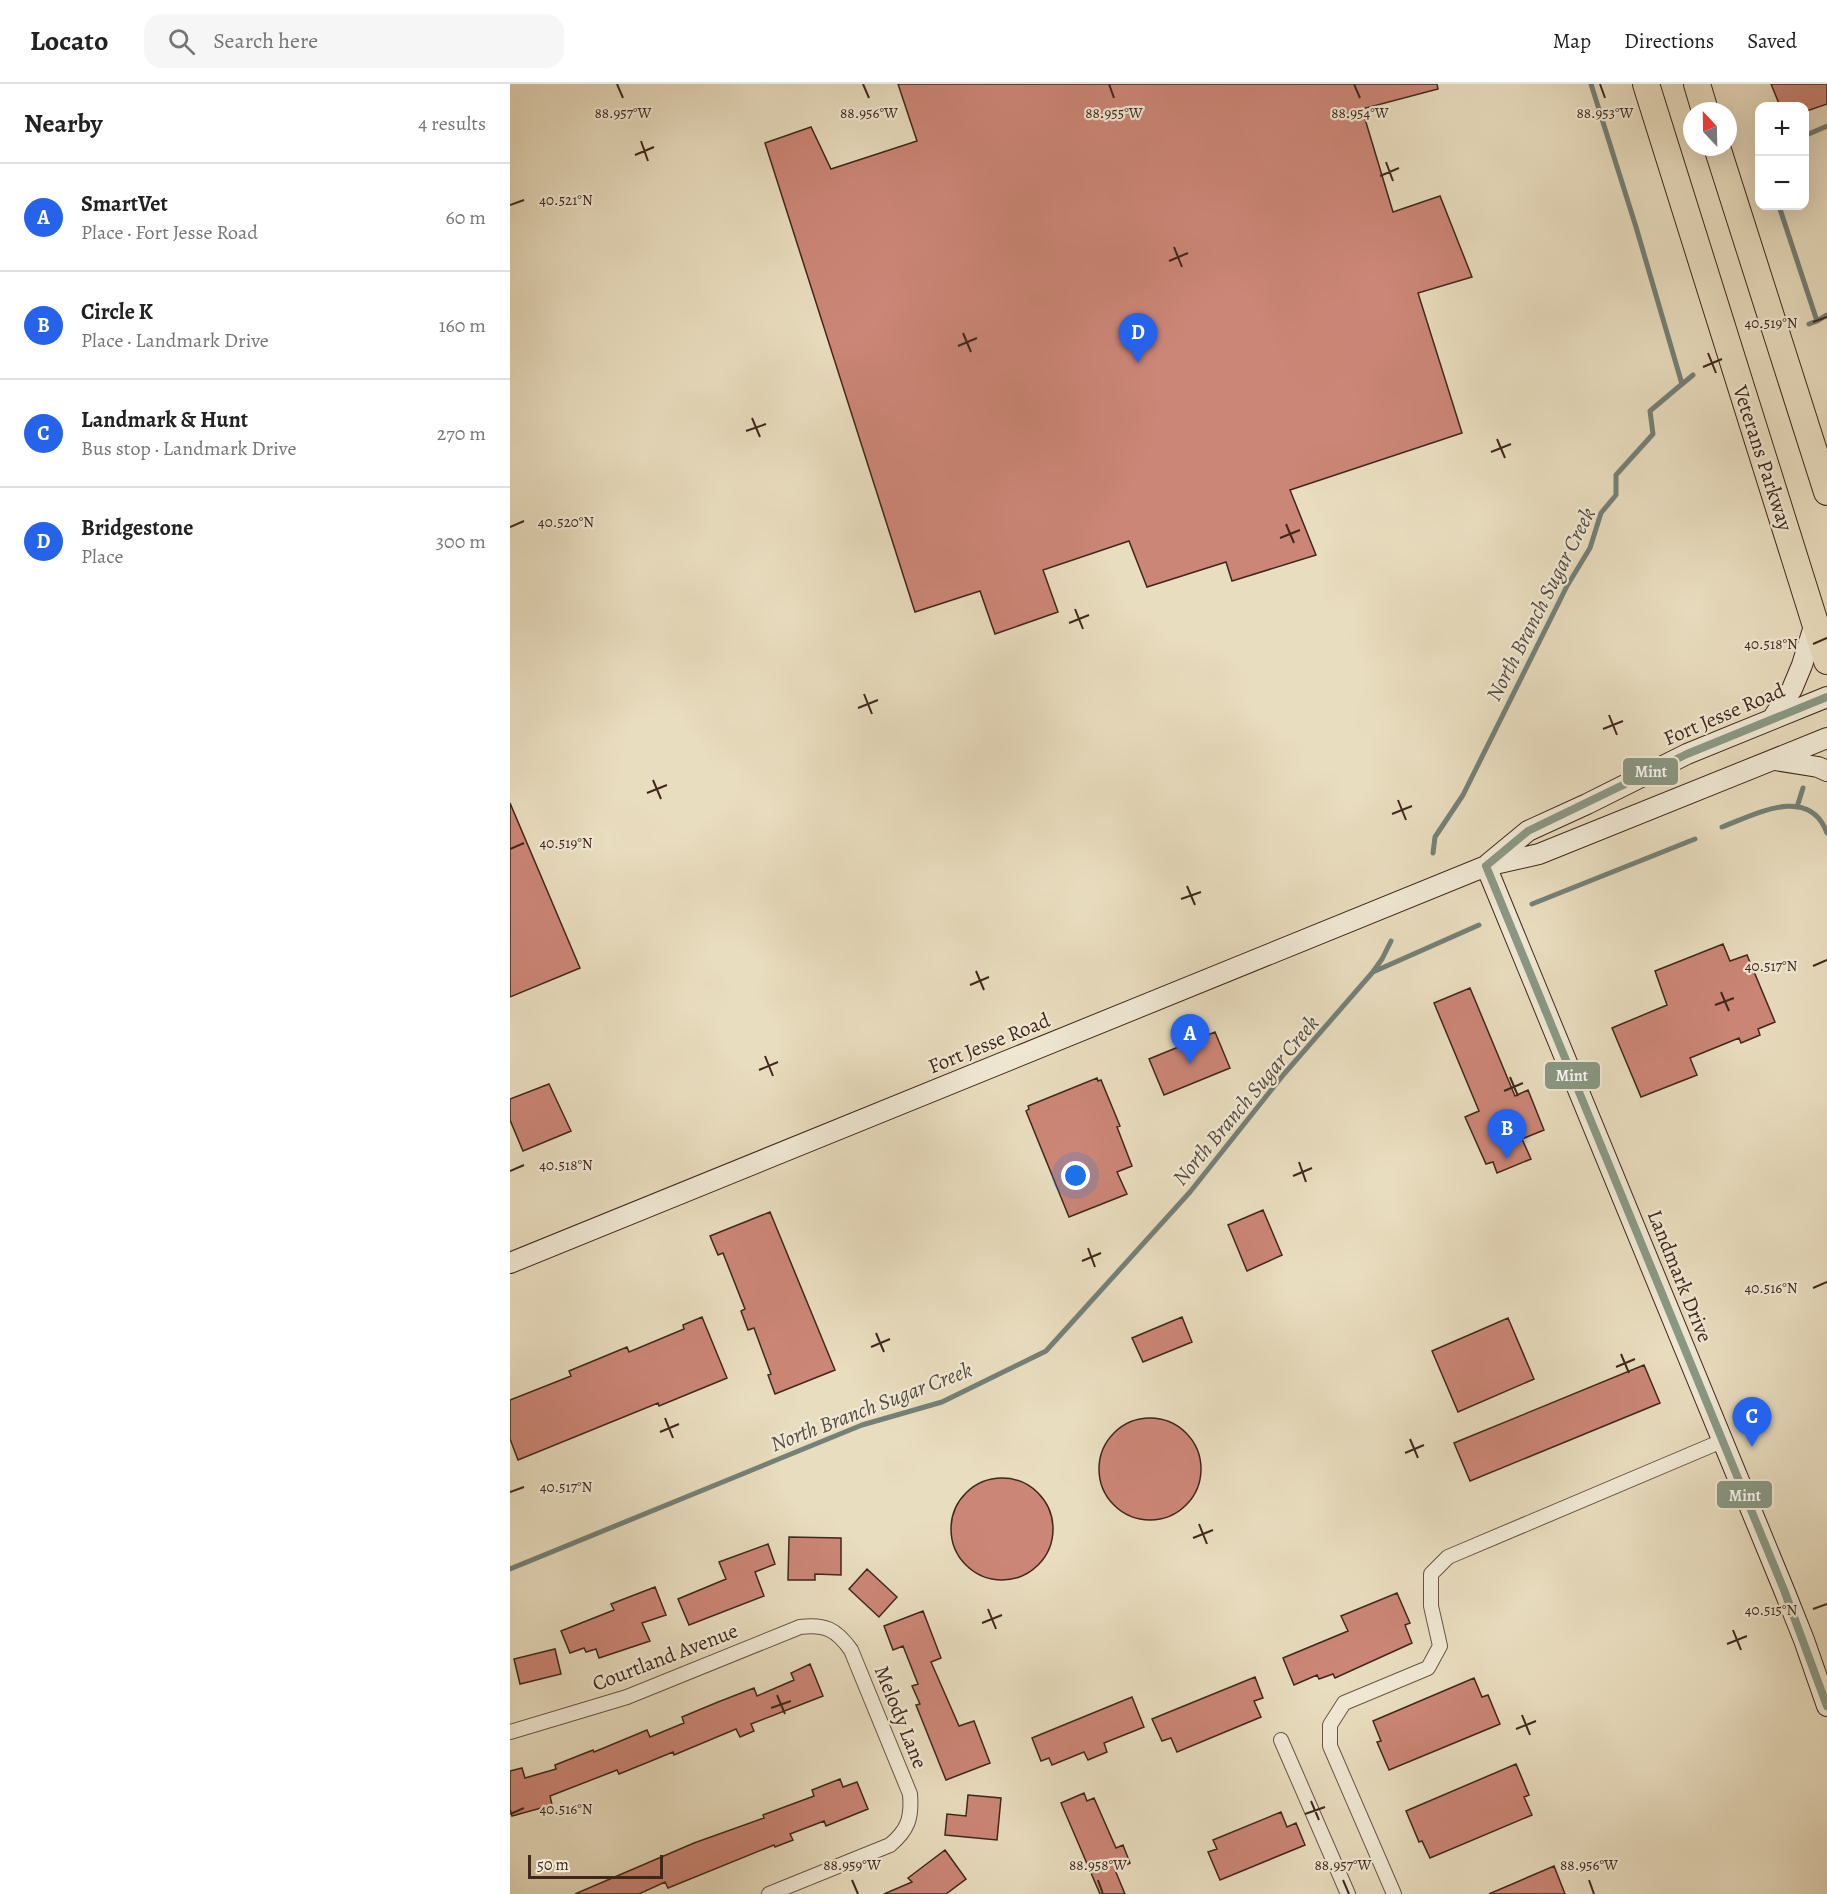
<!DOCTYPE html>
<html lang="en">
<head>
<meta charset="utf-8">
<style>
	:root { --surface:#fff; --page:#f6f6f6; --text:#222; --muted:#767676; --line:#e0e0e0; --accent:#2563eb }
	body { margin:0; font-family:Alegreya,serif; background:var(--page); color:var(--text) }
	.controls { position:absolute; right:18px; top:18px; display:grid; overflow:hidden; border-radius:12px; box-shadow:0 6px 24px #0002 }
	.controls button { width:54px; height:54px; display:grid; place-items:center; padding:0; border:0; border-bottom:2px solid var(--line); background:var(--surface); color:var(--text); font:30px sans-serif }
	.compass { position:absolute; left:1173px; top:18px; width:54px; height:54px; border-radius:50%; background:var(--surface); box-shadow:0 6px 24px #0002; rotate:338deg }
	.scale { position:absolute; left:18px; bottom:15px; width:135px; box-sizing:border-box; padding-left:6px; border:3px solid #40271c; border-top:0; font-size:16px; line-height:21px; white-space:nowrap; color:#40271c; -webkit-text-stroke:4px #f1e9d5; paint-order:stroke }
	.you { position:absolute; left:566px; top:1092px; width:21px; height:21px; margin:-15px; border:4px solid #fff; border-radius:50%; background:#1a73e8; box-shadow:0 0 0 9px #1a73e833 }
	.badge { display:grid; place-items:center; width:39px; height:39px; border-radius:50%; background:var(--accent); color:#fff; font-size:20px; font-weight:700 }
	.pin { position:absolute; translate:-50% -50px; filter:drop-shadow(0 2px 3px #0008) }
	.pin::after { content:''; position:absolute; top:32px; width:21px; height:18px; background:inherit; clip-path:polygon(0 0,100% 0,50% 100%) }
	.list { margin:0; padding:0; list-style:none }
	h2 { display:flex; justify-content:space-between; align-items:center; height:78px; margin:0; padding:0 24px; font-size:26px }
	h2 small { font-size:20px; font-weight:400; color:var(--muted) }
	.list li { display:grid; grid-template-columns:39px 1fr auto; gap:18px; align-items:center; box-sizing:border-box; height:108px; padding:0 24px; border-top:2px solid var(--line) }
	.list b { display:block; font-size:22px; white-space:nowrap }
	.list p { margin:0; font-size:20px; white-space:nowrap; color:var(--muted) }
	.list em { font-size:20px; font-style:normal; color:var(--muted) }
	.icon { flex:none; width:33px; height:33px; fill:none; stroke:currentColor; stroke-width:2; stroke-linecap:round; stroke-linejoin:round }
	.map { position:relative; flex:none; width:1317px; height:1810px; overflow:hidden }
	header { display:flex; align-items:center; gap:36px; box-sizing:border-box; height:84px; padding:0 30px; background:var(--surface); border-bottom:2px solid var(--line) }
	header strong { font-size:28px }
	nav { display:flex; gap:33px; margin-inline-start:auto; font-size:21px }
	.search { width:420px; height:54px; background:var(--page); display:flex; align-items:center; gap:15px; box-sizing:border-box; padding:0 21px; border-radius:18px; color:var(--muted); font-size:22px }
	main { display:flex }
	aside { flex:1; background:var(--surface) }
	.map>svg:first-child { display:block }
</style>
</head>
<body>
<header>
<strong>Locato</strong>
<div class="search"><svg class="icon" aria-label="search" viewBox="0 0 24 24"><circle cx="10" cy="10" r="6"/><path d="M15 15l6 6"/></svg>Search here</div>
<nav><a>Map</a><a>Directions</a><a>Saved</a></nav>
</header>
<main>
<aside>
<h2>Nearby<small>4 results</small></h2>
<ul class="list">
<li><span class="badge">A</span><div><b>SmartVet</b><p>Place · Fort Jesse Road</p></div><em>60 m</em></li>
<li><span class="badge">B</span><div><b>Circle K</b><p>Place · Landmark Drive</p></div><em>160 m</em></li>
<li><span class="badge">C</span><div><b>Landmark &amp; Hunt</b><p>Bus stop · Landmark Drive</p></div><em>270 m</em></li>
<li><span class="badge">D</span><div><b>Bridgestone</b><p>Place</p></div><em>300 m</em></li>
</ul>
</aside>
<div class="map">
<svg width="1317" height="1810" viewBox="0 0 1317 1810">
	<rect width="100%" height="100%" fill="#e9ddbf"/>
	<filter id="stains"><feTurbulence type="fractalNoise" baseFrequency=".00333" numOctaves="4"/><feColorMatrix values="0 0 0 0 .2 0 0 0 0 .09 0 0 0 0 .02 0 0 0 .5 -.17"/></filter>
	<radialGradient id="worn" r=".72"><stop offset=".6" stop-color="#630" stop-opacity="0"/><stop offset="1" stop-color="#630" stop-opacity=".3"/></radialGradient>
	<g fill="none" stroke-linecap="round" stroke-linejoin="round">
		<path stroke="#748078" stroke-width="5" d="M1294 52 1317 42
			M1269 122 1307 237 1299 240
			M1307 237 1317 231
			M1171 301 1183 291
			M1287 723 1293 704
			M1212 743C1244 731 1299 700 1317 749
			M923 769 925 753 953 711 1057 502 1080 464 1091 429 1106 411V391L1143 350 1140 327 1172 300 1126 143 1081 0
			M1022 820 1185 755
			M863 888 969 841
			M0 1485 352 1341 432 1318 536 1267 680 1108 774 990 862 889 872 875 881 857"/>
	</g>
	<path fill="#cc8677" stroke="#40271c" stroke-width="1.5" d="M388 0H927L928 5 852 25 883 128 930 112 962 193 908 209 952 349 780 406 806 471 722 497 716 478 637 503 619 457 533 486 548 528 485 550 470 507 405 528 255 59 301 43 321 85 407 57Z
		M1261 0H1317V20L1294 28V22H1270Z
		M0 719 70 884 0 913Z
		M1213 860 1220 877 1237 871 1265 938 1248 945 1250 951 1231 959 1229 954 1180 974 1187 991 1131 1013 1102 944 1157 921 1145 887Z
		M960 904 1005 1012 1018 1006 1034 1046 1012 1055 1021 1075 987 1089 983 1078 976 1080 955 1033 969 1027 924 919Z
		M705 948 720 984 654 1011 639 975Z
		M587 994 588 997 591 996 610 1042 607 1043 622 1082 607 1088 617 1110 559 1133 516 1027 519 1025 518 1022Z
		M39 1000 61 1047 13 1067 0 1036V1015Z
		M753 1126 772 1171 737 1187 718 1141Z
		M260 1128 325 1286 265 1310 258 1291 261 1290 244 1244 238 1246 231 1227 235 1225 213 1169 208 1171 200 1152Z
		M192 1233 217 1294 149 1322 148 1319 8 1376 0 1355V1316L61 1292 59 1287 117 1263 119 1268 174 1245 173 1241Z
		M672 1233 682 1258 633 1278 622 1254Z
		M998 1234 1024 1295 948 1328 922 1267Z
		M1134 1281 1150 1319 960 1397 944 1359Z
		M589 1385a51 51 0 1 1 102 0a51 51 0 1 1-102 0Z
		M441 1445a51 51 0 1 1 102 0a51 51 0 1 1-102 0Z
		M279 1453 331 1454V1491L305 1490V1496H278Z
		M258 1460 265 1480 245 1488 254 1512 179 1541 168 1515 216 1495 209 1478Z
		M357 1485 387 1513 369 1533 339 1505Z
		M145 1503 156 1531 132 1539 140 1557 89 1574 86 1565 76 1568 74 1564 60 1569 51 1547 104 1526 101 1520Z
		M887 1509 900 1539 895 1541 902 1559 825 1594 823 1590 809 1595 807 1591 784 1601 773 1574 838 1547 831 1532Z
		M413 1527 431 1574 421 1578 449 1642 464 1637 480 1679 436 1696 406 1621 410 1620 402 1602 408 1600 393 1562 383 1566 374 1542Z
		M45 1565 51 1590 10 1600 4 1575Z
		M300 1580 313 1612 241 1640 244 1647 230 1653 226 1645 164 1671 163 1668 109 1690 107 1686 40 1712 42 1721 2 1732 0 1725V1687L12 1684 15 1694 46 1685 45 1681 83 1666 84 1668 137 1646 140 1653 174 1639 172 1633 208 1618 244 1604 247 1612 284 1596 281 1589Z
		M745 1593 753 1614 744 1617 751 1633 667 1668 661 1654 652 1657 642 1635Z
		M964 1594 972 1613 978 1611 990 1640 879 1686 867 1658 871 1657 863 1637Z
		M622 1613 634 1643 594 1659 597 1668 578 1676 574 1668 542 1681 539 1674 531 1677 522 1654Z
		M1006 1680 1019 1711 1014 1713 1022 1731 920 1774 912 1757 909 1758 896 1727Z
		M330 1695 333 1703 347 1698 358 1725 316 1742 314 1737 280 1750 283 1756 265 1763 264 1761 158 1804 155 1798 129 1810H65L184 1759 254 1734 253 1731 304 1712 302 1706Z
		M574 1709 577 1717 584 1714 606 1764 613 1761 620 1779 605 1786 615 1810H590L551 1719Z
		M458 1711 491 1714 487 1756 435 1751 437 1730 456 1732Z
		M771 1728 777 1743 786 1739 795 1761 710 1796 698 1768 707 1765 703 1756Z
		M435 1766 456 1795 436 1810H374L402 1798 398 1794Z
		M1044 1782 1055 1810H979Z"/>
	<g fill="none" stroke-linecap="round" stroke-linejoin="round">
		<defs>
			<path id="street" d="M0 1648 117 1613 290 1543C315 1540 326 1545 341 1566L400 1710C402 1734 398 1746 380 1761L259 1810
				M771 1656 838 1810
				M884 1810 820 1662V1641L834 1619 918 1584 930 1562 921 1522V1490L938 1473 1212 1357"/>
			<path id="secondary" d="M1262 635 1282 605 1292 581 1305 539
				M1265 676 1308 683 1317 687
				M978 780 1018 747 1077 720 1177 670 1317 613
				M976 782 1274 1506 1294 1556 1317 1622
				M0 1179 976 782 1029 770 1317 654"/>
			<path id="highway" d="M1136 0 1317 577
				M1187 0 1195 27
				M1207 63 1317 408"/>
		</defs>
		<use href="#street" stroke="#6a5445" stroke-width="16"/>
		<use href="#secondary" stroke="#40271c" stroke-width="22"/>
		<use href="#highway" stroke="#40271c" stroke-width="28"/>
		<use href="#street" stroke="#f1e9d5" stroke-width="14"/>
		<use href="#secondary" stroke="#f1e9d5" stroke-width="20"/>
		<use href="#highway" stroke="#e9ddbf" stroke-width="26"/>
		<defs>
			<path id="bus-1" d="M976 782 1274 1506 1317 1622
				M976 782 1018 747 1177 670 1317 613"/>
		</defs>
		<use href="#bus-1" stroke="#f1e9d5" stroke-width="12"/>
		<use href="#bus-1" stroke="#899985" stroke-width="8"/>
	</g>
	<path fill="none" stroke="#40271c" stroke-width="2" d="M107 0 113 14M353 0 359 14M599 0 604 14M844 0 850 14M1090 0 1095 14M131 57 138 77M125 71 144 63M876 78 883 97M870 92 889 84M0 121 14 116M664 163 672 183M659 177 678 169M1303 238 1317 233M453 249 461 268M448 262 467 254M1198 269 1206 289M1193 283 1212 275M242 334 250 353M236 347 256 340M987 355 995 374M981 368 1001 360M776 440 784 459M0 443 14 437M770 454 790 446M565 525 573 545M559 539 579 531M1303 560 1317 554M354 610 362 630M348 624 368 616M1099 631 1107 651M1093 645 1113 637M143 696 151 715M137 709 157 701M888 716 896 736M882 730 902 722M0 765 14 759M677 802 685 821M671 815 691 808M1303 882 1317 876M466 887 474 906M460 901 479 893M1211 908 1219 927M1205 921 1224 914M255 972 263 992M249 986 268 978M1000 993 1008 1012M994 1007 1013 999M789 1078 796 1098M0 1087 14 1081M783 1092 802 1084M578 1164 585 1183M572 1177 591 1169M1303 1204 1317 1198M366 1249 374 1268M361 1263 380 1255M1111 1270 1119 1289M1106 1283 1125 1275M155 1334 163 1354M150 1348 169 1340M900 1355 908 1374M895 1369 914 1361M0 1408 14 1403M689 1440 697 1460M683 1454 703 1446M478 1525 486 1545M1303 1525 1317 1520M472 1539 492 1531M1223 1546 1231 1566M1217 1560 1237 1552M267 1611 275 1630M261 1624 281 1617M1012 1631 1020 1651M1006 1645 1026 1637M801 1717 809 1736M0 1730 14 1724M795 1730 815 1723M342 1796 348 1810M588 1796 593 1810M833 1796 839 1810M1079 1796 1084 1810"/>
	<g text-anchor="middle" stroke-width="4.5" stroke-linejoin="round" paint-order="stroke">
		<g font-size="21" fill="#40271c" stroke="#f1e9d5">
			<text transform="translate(1253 374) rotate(72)" y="7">Veterans Parkway</text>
			<text transform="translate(1214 630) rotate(-23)" y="7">Fort Jesse Road</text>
			<text transform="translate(479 959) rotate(-22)" y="7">Fort Jesse Road</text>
			<text transform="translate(1170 1192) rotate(68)" y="7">Landmark Drive</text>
			<text transform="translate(155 1573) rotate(-21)" y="7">Courtland Avenue</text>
			<text transform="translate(391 1633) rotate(68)" y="7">Melody Lane</text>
		</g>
		<g font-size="22" font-style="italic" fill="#564c42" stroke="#f1e9d5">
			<text transform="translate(1030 520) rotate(-63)" y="8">North Branch Sugar Creek</text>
			<text transform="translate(735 1016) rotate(-50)" y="8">North Branch Sugar Creek</text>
			<text transform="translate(361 1322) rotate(-21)" y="8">North Branch Sugar Creek</text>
		</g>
	</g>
	<g font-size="15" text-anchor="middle" fill="#40271c" stroke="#f1e9d5" stroke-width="4.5" stroke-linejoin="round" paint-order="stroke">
		<text x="113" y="34">88.957°W</text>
		<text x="359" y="34">88.956°W</text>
		<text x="604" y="34">88.955°W</text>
		<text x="850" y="34">88.954°W</text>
		<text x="1095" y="34">88.953°W</text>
		<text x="56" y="121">40.521°N</text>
		<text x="1261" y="244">40.519°N</text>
		<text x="56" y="443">40.520°N</text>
		<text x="1261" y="565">40.518°N</text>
		<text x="56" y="764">40.519°N</text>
		<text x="1261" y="887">40.517°N</text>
		<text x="56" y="1086">40.518°N</text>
		<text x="1261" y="1209">40.516°N</text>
		<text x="56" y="1408">40.517°N</text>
		<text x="1261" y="1531">40.515°N</text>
		<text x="56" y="1730">40.516°N</text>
		<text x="342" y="1786">88.959°W</text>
		<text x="588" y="1786">88.958°W</text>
		<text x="833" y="1786">88.957°W</text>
		<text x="1079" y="1786">88.956°W</text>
	</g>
	<g stroke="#f1e9d5" stroke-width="2">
		<rect x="1112" y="673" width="57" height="29" rx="6" fill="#899985"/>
		<rect x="1034" y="977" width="57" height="29" rx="6" fill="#899985"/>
		<rect x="1206" y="1396" width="57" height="29" rx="6" fill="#899985"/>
	</g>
	<g font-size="16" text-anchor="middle" font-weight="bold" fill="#fff">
		<text x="1141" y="693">Mint</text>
		<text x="1062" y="997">Mint</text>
		<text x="1235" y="1417">Mint</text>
	</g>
	<rect width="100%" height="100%" filter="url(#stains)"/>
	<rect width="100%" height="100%" fill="url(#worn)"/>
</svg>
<div class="controls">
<button>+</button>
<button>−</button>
</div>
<svg class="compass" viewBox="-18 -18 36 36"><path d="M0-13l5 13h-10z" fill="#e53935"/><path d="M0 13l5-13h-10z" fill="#767676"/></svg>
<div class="scale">50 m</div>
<div class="you"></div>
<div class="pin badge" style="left:680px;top:980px">A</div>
<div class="pin badge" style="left:997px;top:1075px">B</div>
<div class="pin badge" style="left:1242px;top:1363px">C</div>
<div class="pin badge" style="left:628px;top:279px">D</div>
</div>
</main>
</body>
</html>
